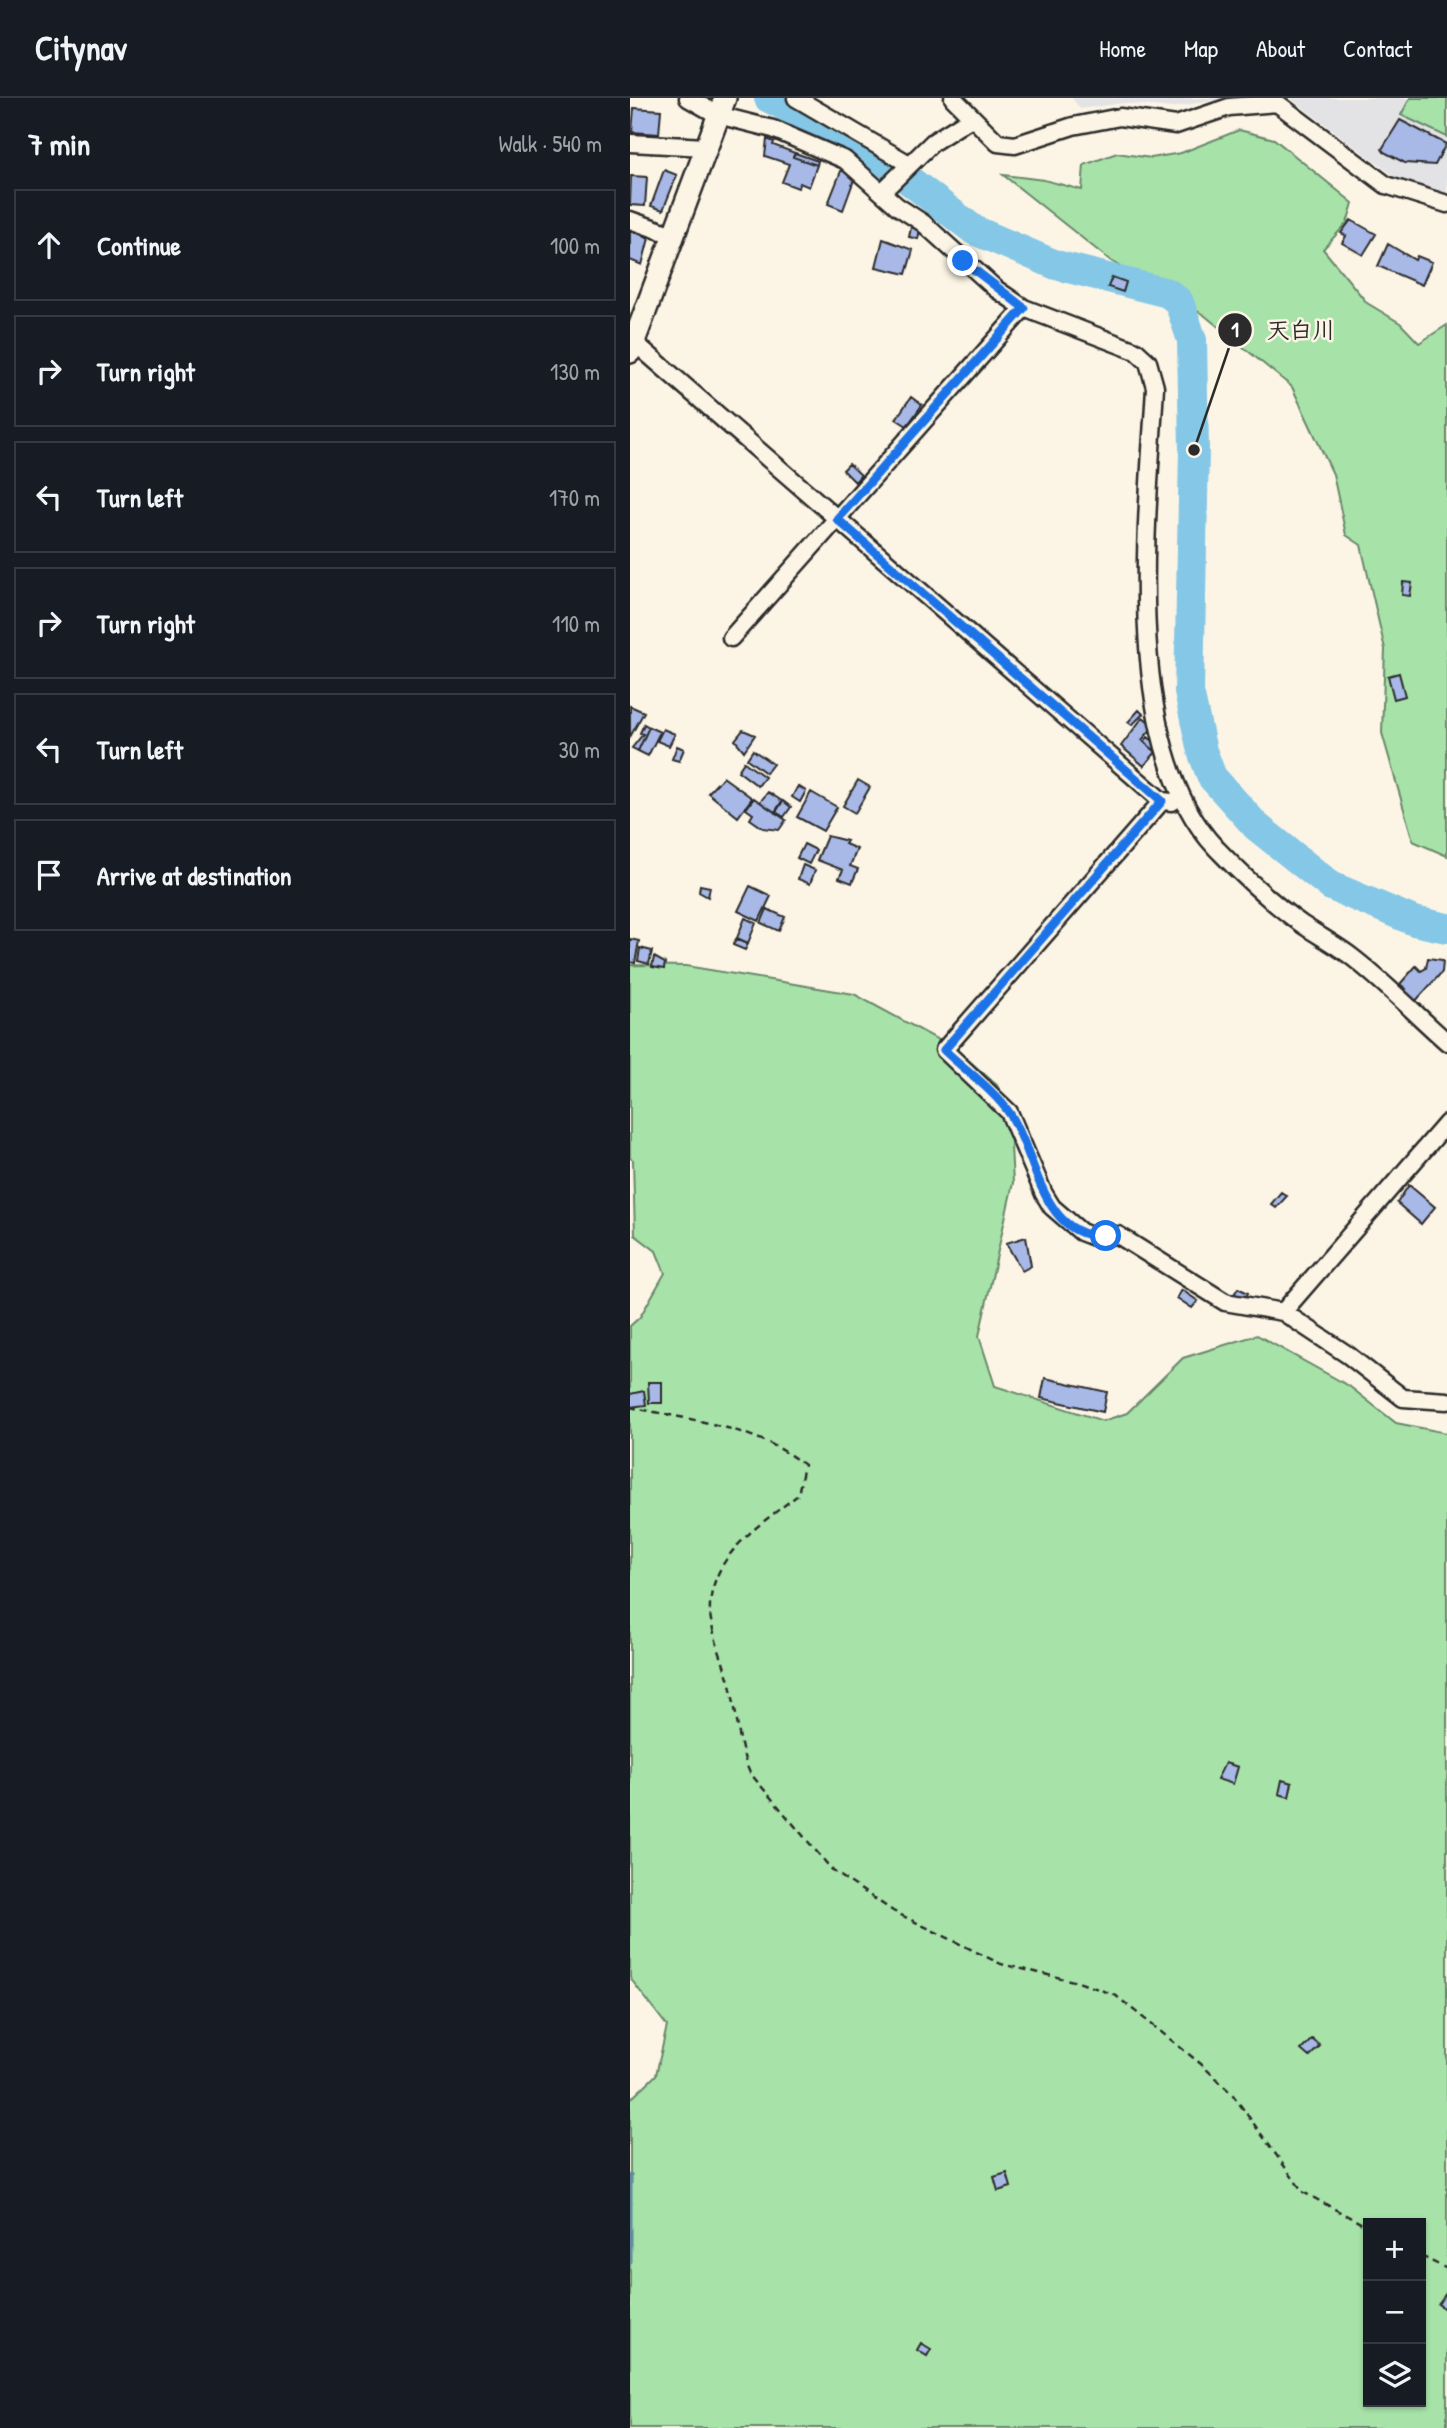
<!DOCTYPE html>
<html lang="en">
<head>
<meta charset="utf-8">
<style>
	:root { --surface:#171b24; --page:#20242c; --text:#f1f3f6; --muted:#9ea1a6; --line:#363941 }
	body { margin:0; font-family:"Patrick Hand","Klee One",sans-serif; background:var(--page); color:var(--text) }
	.controls { position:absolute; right:21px; bottom:21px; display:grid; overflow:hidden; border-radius:0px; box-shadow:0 2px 5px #0004 }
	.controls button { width:63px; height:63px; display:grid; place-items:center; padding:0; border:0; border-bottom:2px solid var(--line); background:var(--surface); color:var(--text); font:35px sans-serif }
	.stop { position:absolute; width:21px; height:21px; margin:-16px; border:5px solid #1a73e8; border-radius:50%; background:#fff }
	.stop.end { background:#1a73e8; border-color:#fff; box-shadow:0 2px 7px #0008 }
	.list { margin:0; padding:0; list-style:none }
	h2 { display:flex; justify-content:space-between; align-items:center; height:91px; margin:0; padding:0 28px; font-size:30px }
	h2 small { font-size:23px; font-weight:400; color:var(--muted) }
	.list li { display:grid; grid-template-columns:46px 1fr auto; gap:21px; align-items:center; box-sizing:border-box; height:112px; margin:0 14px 14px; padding:0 14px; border:2px solid var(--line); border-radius:0px }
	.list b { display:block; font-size:26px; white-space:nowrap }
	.list em { font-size:23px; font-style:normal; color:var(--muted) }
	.icon { flex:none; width:38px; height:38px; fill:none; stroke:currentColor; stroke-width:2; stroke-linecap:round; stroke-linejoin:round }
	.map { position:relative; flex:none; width:817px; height:2330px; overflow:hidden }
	header { display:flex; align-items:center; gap:42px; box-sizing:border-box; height:98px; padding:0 35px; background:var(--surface); border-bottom:2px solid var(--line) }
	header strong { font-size:33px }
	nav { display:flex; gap:38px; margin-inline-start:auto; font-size:24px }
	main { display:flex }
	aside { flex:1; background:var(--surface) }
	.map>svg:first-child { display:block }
</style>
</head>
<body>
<header>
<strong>Citynav</strong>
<nav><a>Home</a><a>Map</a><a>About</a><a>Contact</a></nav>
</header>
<main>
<aside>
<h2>7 min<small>Walk · 540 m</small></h2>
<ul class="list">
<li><svg class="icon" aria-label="ahead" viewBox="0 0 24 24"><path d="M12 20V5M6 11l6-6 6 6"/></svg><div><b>Continue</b></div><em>100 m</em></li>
<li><svg class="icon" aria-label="right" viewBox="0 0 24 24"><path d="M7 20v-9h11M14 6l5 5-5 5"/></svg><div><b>Turn right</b></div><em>130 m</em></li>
<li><svg class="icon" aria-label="left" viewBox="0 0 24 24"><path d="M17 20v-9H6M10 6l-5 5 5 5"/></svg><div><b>Turn left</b></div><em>170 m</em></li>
<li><svg class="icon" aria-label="right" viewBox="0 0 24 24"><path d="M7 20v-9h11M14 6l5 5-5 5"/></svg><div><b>Turn right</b></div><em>110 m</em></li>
<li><svg class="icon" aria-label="left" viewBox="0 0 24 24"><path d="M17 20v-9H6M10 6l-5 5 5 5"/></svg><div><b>Turn left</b></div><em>30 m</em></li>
<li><svg class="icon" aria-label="arrive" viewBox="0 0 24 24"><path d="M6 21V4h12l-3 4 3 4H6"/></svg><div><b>Arrive at destination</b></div></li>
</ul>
</aside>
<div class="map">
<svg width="817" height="2330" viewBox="0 0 817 2330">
	<rect width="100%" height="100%" fill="#fcf5e5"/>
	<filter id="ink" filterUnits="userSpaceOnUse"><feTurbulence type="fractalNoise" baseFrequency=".0143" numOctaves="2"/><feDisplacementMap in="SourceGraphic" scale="14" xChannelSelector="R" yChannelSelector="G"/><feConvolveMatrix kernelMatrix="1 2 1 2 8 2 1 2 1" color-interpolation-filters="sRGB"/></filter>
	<g filter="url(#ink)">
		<path fill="#e3e3e6" d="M442 0H595L541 10 494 5 450 11Z
			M660 0H817V97L772 84Z"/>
		<path fill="#a7e3a9" stroke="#69876a" stroke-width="2" fill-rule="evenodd" d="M780 0H817V39L771 17Z
			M609 32 644 41 723 105 717 125 693 151 737 205 770 225 789 245 817 227V758L783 743 752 635 755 551 731 447 716 437 703 376 662 289 574 217 481 163 373 77 414 82 452 92 454 67 487 55 521 60 551 55Z
			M0 867 56 868 224 896 327 952 367 987 379 1011 383 1085 349 1238 365 1288 473 1323 497 1315 553 1260 627 1237 719 1288 766 1325 817 1335V2330H0V2002L26 1977 37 1928 0 1880V1228L10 1219 35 1175 26 1153 5 1137 3 1062 0 1060ZM738 2125H791V2304H738Z"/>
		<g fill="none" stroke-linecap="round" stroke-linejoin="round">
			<path stroke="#61899b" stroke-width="5" d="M0 2078V2164"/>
			<path stroke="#85c7e6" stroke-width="30" d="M139 0 237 50 344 132 426 167 538 195 549 204 562 242 564 352 559 594 572 653 582 679 626 728 701 788 784 823 817 830"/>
		</g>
		<path fill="#a8b9e8" stroke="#2b2b2b" stroke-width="2" d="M4 10 31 12 29 36 2 34Z
			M770 22 816 46 805 67 775 65 754 54 752 51Z
			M137 41 144 44 143 47 165 55 163 59 187 67 179 89 170 85 168 90 152 84 159 66 135 58Z
			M165 55 188 63 187 67 163 59Z
			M34 72 47 77 33 112 21 108Z
			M216 72 225 79 213 112 198 106 211 73Z
			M1 78 17 79 15 108 0 107Z
			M721 122 746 136 733 157 712 145 716 138 711 135Z
			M281 129 290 132 288 141 279 139Z
			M0 132 19 140 12 167 0 162Z
			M253 141 283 152 276 176 246 169Z
			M758 146 785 162 787 158 802 164 792 187 748 168Z
			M482 179 496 184 493 194 478 189Z
			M281 299 292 307 277 328 266 321Z
			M219 366 231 377 225 384 213 372Z
			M773 484 782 485 780 498 772 497Z
			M769 575 775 598 764 601 758 578Z
			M0 608 14 614 0 639Z
			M509 612 513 616 502 627 498 624Z
			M513 619 524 628 512 642 526 654 514 668 491 648Z
			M14 626 19 629 8 653 2 650 13 636 10 635Z
			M19 629 30 634 18 658 8 653Z
			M33 631 45 636 39 648 27 643Z
			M113 632 125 637 114 653 105 642Z
			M518 639 528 647 524 652 514 644Z
			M47 648 54 651 49 663 42 661Z
			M123 652 143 666 136 675 117 661Z
			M114 664 135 679 128 688 108 673Z
			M93 679 122 700 108 719 78 695Z
			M228 682 240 689 225 715 213 708Z
			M168 688 176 693 170 704 162 699Z
			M138 694 152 703 145 714 130 704Z
			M181 694 207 709 193 733 167 719Z
			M124 700 156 722 149 732 133 730 120 721 123 716 116 711Z
			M153 703 161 709 154 719 146 714Z
			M197 738 217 743 215 746 227 751 220 768 228 771 222 785 209 780 213 772 187 762Z
			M174 746 186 752 179 766 167 760Z
			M173 767 185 772 180 786 168 781Z
			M70 787 80 789 78 799 69 794Z
			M120 788 141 798 129 823 108 813Z
			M137 811 155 819 149 833 131 825Z
			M115 820 126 825 118 845 107 840Z
			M0 841 9 843 5 865 0 864Z
			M106 841 118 846 115 852 103 847Z
			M10 850 22 853 19 866 8 863Z
			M24 859 35 865 34 871 22 869Z
			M798 860 813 862 812 874 783 906 772 895 776 891 770 886 786 868 791 873 796 870Z
			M779 1087 805 1109 791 1126 767 1105Z
			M651 1094 657 1098 646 1110 641 1106Z
			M396 1139 401 1168 392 1173 376 1145Z
			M608 1190 618 1195 613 1204 603 1198Z
			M552 1192 568 1203 562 1210 547 1200Z
			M415 1280 477 1294 473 1314 411 1300Z
			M18 1284H32V1305H19Z
			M14 1293 16 1307 0 1309V1296Z
			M595 1665 608 1669 603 1686 587 1681Z
			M652 1682 662 1685 659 1699 649 1696Z
			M682 1941 690 1948 679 1959 671 1952Z
			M377 2075 381 2089 368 2093 364 2079Z
			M817 2194V2210L816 2212 808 2206Z
			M291 2245 301 2251 297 2258 287 2252Z"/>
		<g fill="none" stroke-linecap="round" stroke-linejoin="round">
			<defs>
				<path id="minor" d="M58 0 88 17 143 31 215 62 267 108 293 125 366 191 394 210 506 253 518 264 525 289C518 419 490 648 586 750 612 777 643 806 673 827 688 837 704 846 718 856 753 882 784 915 817 944
					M166 0 279 66
					M323 0 368 45 385 47 443 28 490 19 546 27 599 9 647 5 756 87 817 106
					M0 45 76 49
					M252 94 303 44 341 20
					M0 122 43 137
					M4 244 532 703 542 704
					M101 540 394 210
					M532 703 314 952 379 1014 414 1096 422 1109 451 1134 464 1139 488 1137 595 1204 653 1214 718 1257 773 1300 817 1303
					M653 1214 817 1025"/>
				<path id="major" d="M0 254 95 0"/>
			</defs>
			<use href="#minor" stroke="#2b2b2b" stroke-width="21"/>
			<use href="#major" stroke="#2b2b2b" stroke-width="26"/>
			<path stroke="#2b2b2b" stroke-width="2.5" stroke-dasharray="7 5" stroke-linecap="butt" d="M0 1309C59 1322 126 1328 174 1367L168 1397C130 1427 84 1454 80 1507 78 1529 96 1568 101 1591 108 1619 108 1649 120 1675L203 1773 263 1813 371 1866 448 1884 485 1897 571 1966 603 1997 673 2094 738 2129
				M791 2158 817 2171"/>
			<use href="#minor" stroke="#fcf5e5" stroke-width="16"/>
			<use href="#major" stroke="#fcf5e5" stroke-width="21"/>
		</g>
	</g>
	<g fill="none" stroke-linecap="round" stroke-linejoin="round" filter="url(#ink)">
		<path stroke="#1a73e8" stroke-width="9" d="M333 163 394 210 207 421 532 703 314 952C335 972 364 992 380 1016 406 1054 411 1142 476 1138"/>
	</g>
	<path fill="none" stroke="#2b2b2b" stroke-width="2.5" d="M564 352L605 232"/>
	<g fill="#2b2b2b" stroke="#fcf5e5" stroke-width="2.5">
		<circle cx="564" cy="352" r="7"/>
		<circle cx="605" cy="232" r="18"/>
	</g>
	<g font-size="21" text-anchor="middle" font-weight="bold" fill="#fff">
		<text x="605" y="239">1</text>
	</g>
	<g font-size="23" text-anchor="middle" font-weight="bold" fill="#2b2b2b" stroke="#fcf5e5" stroke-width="5" stroke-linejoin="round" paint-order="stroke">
		<text x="671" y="240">天白川</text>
	</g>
</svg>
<div class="controls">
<button>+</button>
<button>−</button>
<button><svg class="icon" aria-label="layers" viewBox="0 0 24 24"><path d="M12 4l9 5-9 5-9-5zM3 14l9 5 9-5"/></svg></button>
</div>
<div class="stop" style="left:476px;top:1138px"></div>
<div class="stop end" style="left:333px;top:163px"></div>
</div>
</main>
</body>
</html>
